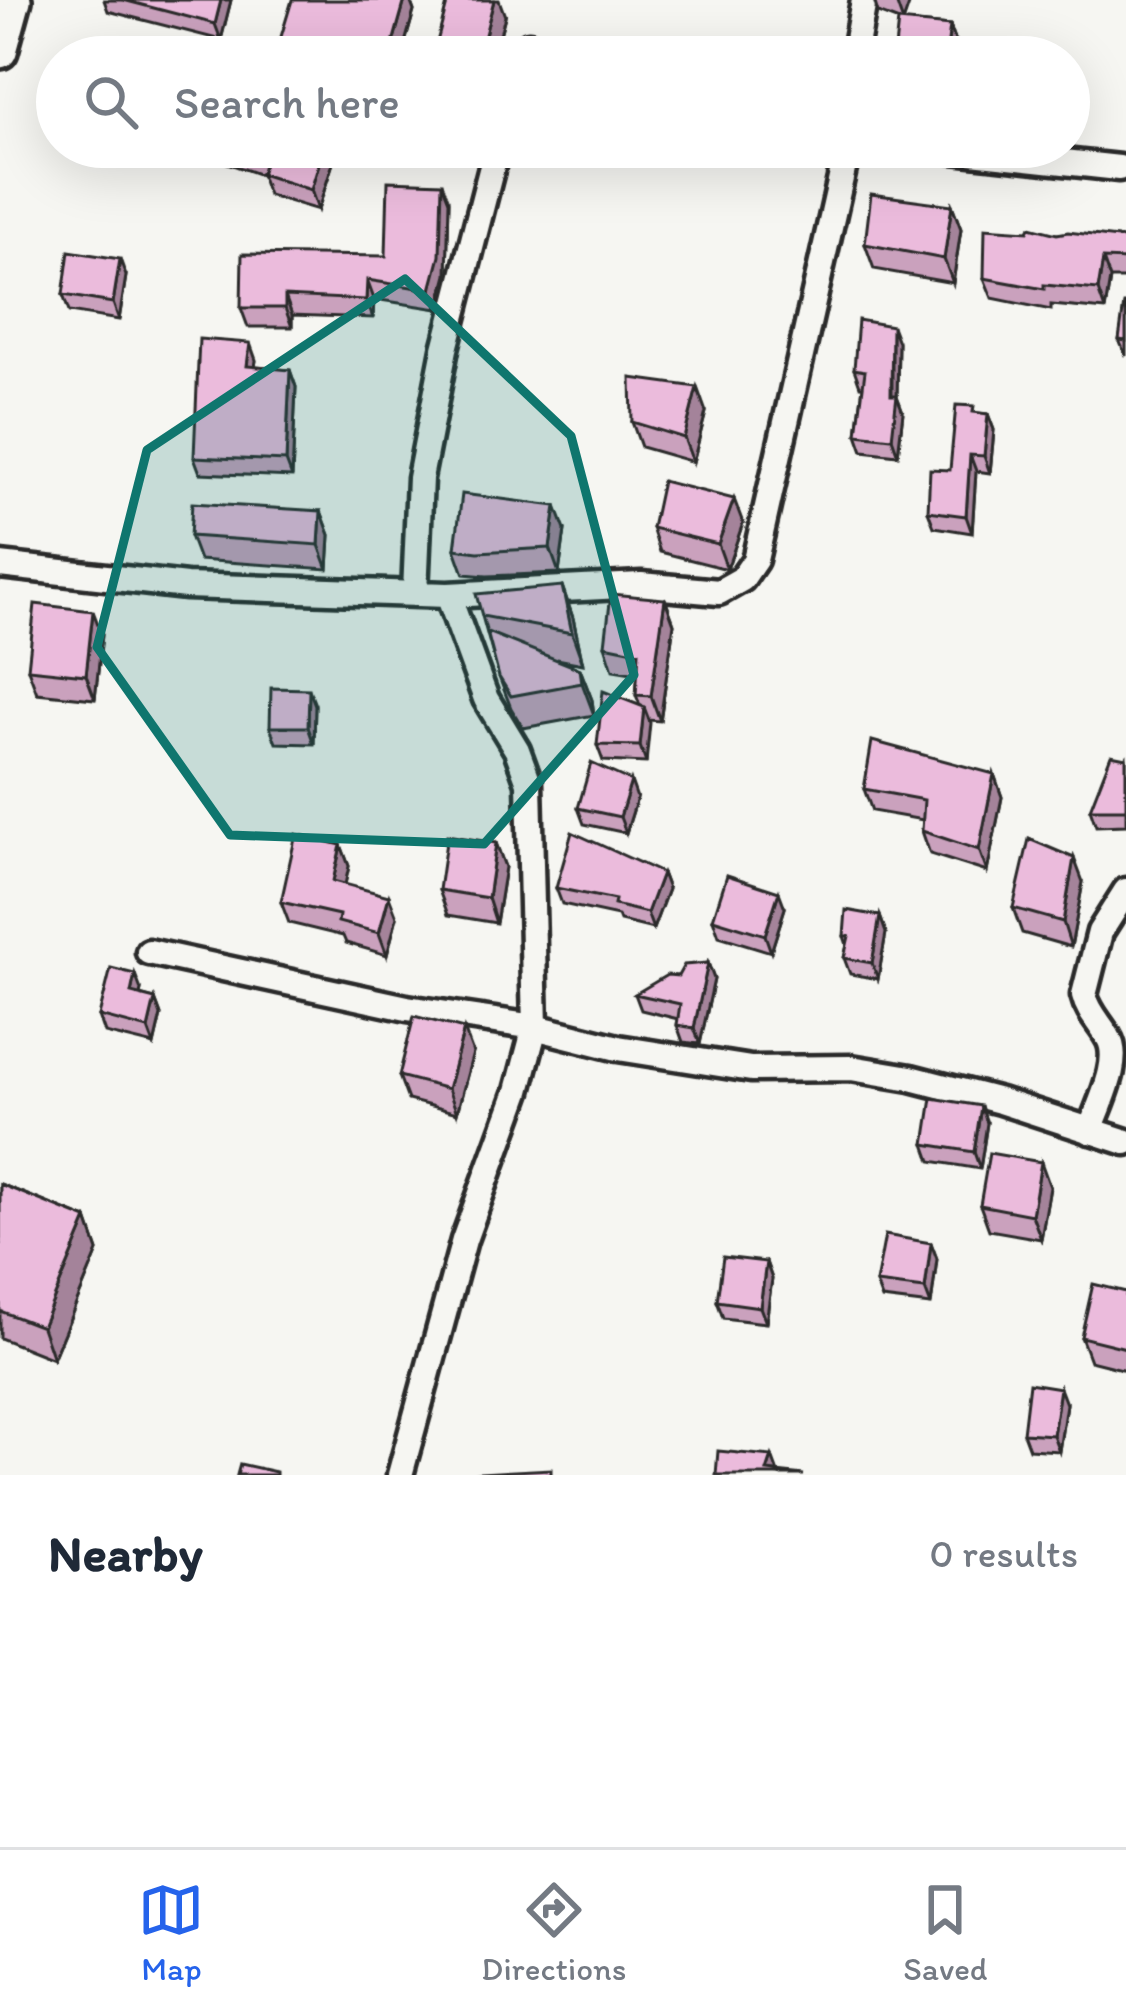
<!DOCTYPE html>
<html lang="en">
<head>
<meta charset="utf-8">
<style>
	:root { --surface:#fff; --page:#f6f6f7; --text:#1f2937; --muted:#747a83; --line:#e0e1e3; --accent:#2563eb }
	body { margin:0; font-family:Itim,sans-serif; background:var(--page); color:var(--text) }
	.list { margin:0; padding:0; list-style:none }
	h2 { display:flex; justify-content:space-between; align-items:center; height:156px; margin:0; padding:0 48px; font-size:51px }
	h2 small { font-size:39px; font-weight:400; color:var(--muted) }
	.icon { flex:none; width:66px; height:66px; fill:none; stroke:currentColor; stroke-width:2; stroke-linecap:round; stroke-linejoin:round }
	.map { position:relative; flex:none; width:1126px; height:1475px; overflow:hidden }
	.search { position:absolute; background:var(--surface); box-shadow:0 12px 48px #0002; left:36px; right:36px; top:36px; height:132px; display:flex; align-items:center; gap:30px; box-sizing:border-box; padding:0 42px; border-radius:66px; color:var(--muted); font-size:45px }
	.sheet { height:372px; background:var(--surface) }
	nav { display:flex; justify-content:space-around; align-items:center; box-sizing:border-box; height:168px; border-top:3px solid var(--line); background:var(--surface); font-size:33px; color:var(--muted) }
	nav a { display:grid; justify-items:center; gap:6px }
	nav .on { color:var(--accent) }
	.map>svg:first-child { display:block }
</style>
</head>
<body>
<div class="map">
<svg width="1126" height="1475" viewBox="0 0 1126 1475">
	<rect width="100%" height="100%" fill="#f6f6f2"/>
	<filter id="ink" filterUnits="userSpaceOnUse"><feTurbulence type="fractalNoise" baseFrequency=".00833" numOctaves="2"/><feDisplacementMap in="SourceGraphic" scale="24" xChannelSelector="R" yChannelSelector="G"/><feConvolveMatrix kernelMatrix="1 2 1 2 8 2 1 2 1" color-interpolation-filters="sRGB"/></filter>
	<g filter="url(#ink)">
		<g fill="none" stroke-linecap="round" stroke-linejoin="round">
			<defs>
				<path id="street" d="M525 57 529 45
					M854 57 864 0
					M925 147 1119 168
					M0 565 186 586 448 595 486 699 517 750 529 783 535 1027 518 1091 464 1240 400 1475
					M415 593 420 478 445 349 497 147
					M448 595 641 585 719 592 742 579 755 560 848 147
					M149 952 407 1008 535 1027 618 1048 751 1069 851 1068 911 1078 1000 1101 1126 1142
					M1090 1131C1098 1106 1123 1061 1108 1037 1100 1023 1088 1012 1084 995L1100 932 1126 891"/>
				<path id="secondary" d="M0 51 14 0"/>
			</defs>
			<use href="#street" stroke="#2b2b2b" stroke-width="33"/>
			<use href="#secondary" stroke="#2b2b2b" stroke-width="42"/>
			<use href="#street" stroke="#f6f6f2" stroke-width="24"/>
			<use href="#secondary" stroke="#f6f6f2" stroke-width="33"/>
		</g>
		<path fill="#caa1bd" stroke="#2b2b2b" stroke-width="3" d="M104 0H231L221 40 108 11Z
			M405 0H410L414 11 401 57H233L284 53 280 40Z
			M874 0H909L903 22 950 26 956 43 878 13Z
			M505 16 494 57H442L437 42Z
			M212 147H338L318 210 268 195 261 175 216 159Z
			M780 147H822L820 155Z
			M449 201 447 275 438 309 374 299 373 318 292 315V327H248L241 308 386 256Z
			M952 205 961 229 953 283 874 269 865 244Z
			M1057 234 1126 239V279H1110L1105 310 1051 305V310L992 298 984 278Z
			M126 276 119 320 69 312 63 295Z
			M1126 304V356L1119 340Z
			M898 342 897 396 903 412 898 455 863 451 857 434 863 386H860L854 369Z
			M256 360 255 367 290 370 296 387 292 477 200 473 194 457Z
			M706 412 693 462 641 447 632 422Z
			M976 413 988 414 994 430 990 473 976 471 972 533 934 527 928 511 950 470Z
			M321 511 330 535 328 569 199 560 190 536Z
			M743 523 727 569 660 552 652 528Z
			M565 530 559 573 487 576 464 574 455 549Z
			M562 586 573 618 583 664 557 659 580 669 592 700 594 715 523 728 511 708 499 677 482 616Z
			M665 599 674 624 660 721 648 720 646 763 603 761 597 745 640 705 636 695 638 674 613 670 605 645Z
			M102 635 95 699 37 693 28 669Z
			M315 705 314 744 276 743 270 727Z
			M1126 758V825L1096 826 1090 809Z
			M994 774 1002 797 987 872 930 854 922 831 923 820 872 811 864 789Z
			M637 798 626 833 584 824 578 808Z
			M496 843 505 867 496 923 448 915 439 890Z
			M341 845 349 866 345 884 397 917 387 955 346 943 343 936 289 923 281 902Z
			M662 873 668 889 653 929 620 921 618 916 562 904 556 888Z
			M1083 882 1071 947 1022 933 1013 908Z
			M785 908 771 952 719 936 713 919Z
			M880 916 886 933 878 979 850 974 844 958 847 945 844 936Z
			M708 963 714 979 700 1044 683 1042 677 1025 678 1019 641 1010 635 994Z
			M141 990 140 995 155 999 161 1015 154 1045 105 1033 99 1016Z
			M473 1053 457 1113 408 1100 399 1076Z
			M987 1123 980 1169 931 1161 925 1144Z
			M0 1184 87 1219 98 1251 53 1359 0 1338Z
			M1050 1187 1041 1239 989 1230 980 1205Z
			M931 1243 937 1259 931 1305 882 1299 876 1283Z
			M766 1262 772 1279 766 1323 723 1318 717 1301Z
			M1126 1292V1370L1090 1361 1081 1337Z
			M1066 1404 1059 1451 1029 1449 1023 1433Z"/>
		<path fill="#a4839a" stroke="#2b2b2b" stroke-width="3" d="M221 0H231L221 40 215 24Z
			M405 0H410L414 11 401 57H389Z
			M494 0H499L505 16 494 57H481L480 54Z
			M898 0H909L910 2 903 22 897 5Z
			M950 26 956 43 954 57H946Z
			M324 147H338L318 210 311 190Z
			M442 183 449 201 447 275 438 309 431 290Z
			M952 205 961 229 953 283 944 259Z
			M120 259 126 276 119 320 113 303Z
			M1103 259 1110 279 1105 310 1098 290Z
			M367 280 374 299 373 318 366 300Z
			M285 296 292 315V327L285 308Z
			M892 326 898 342 897 396 903 412 898 455 892 438Z
			M250 343 256 360 253 382 247 366Z
			M290 370 296 387 292 477 286 461Z
			M697 387 706 412 693 462 684 438Z
			M988 414 994 430 990 473 984 456Z
			M970 455 976 471 972 533 966 516Z
			M734 499 743 523 727 569 718 544Z
			M556 506 565 530 559 573 550 548Z
			M321 511 330 535 328 569 319 545Z
			M562 586 573 618 583 664 572 633Z
			M665 599 674 624 660 721 651 696Z
			M93 611 102 635 95 699 86 675Z
			M580 669 592 700 594 715 582 683Z
			M309 689 315 705 314 744 308 727Z
			M644 707 650 723 646 763 640 746Z
			M994 774 1002 797 987 872 979 850Z
			M631 781 637 798 626 833 620 817Z
			M496 843 505 867 496 923 488 898Z
			M341 845 349 866 341 903 333 881Z
			M1074 858 1083 882 1071 947 1063 922Z
			M662 873 668 889 653 929 647 913Z
			M779 892 785 908 771 952 765 935Z
			M389 896 397 917 387 955 379 933Z
			M880 916 886 933 878 979 872 963Z
			M708 963 714 979 700 1044 694 1028Z
			M135 974 141 990 137 1009 131 993Z
			M155 999 161 1015 154 1045 148 1029Z
			M464 1029 473 1053 457 1113 448 1089Z
			M981 1106 987 1123 980 1169 974 1152Z
			M1041 1162 1050 1187 1041 1239 1032 1215Z
			M87 1219 98 1251 53 1359 42 1327Z
			M931 1243 937 1259 931 1305 925 1289Z
			M766 1262 772 1279 766 1323 760 1307Z
			M1060 1388 1066 1404 1059 1451 1053 1435Z
			M772 1456 779 1475 767 1471Z"/>
		<path fill="#ebbbdc" stroke="#2b2b2b" stroke-width="3" d="M123 0H221L215 24Z
			M292 0H405L389 57H365L328 47 326 56 280 40Z
			M448 0H494L480 54 437 42Z
			M898 21 950 26 946 57H894Z
			M238 40 285 53 283 57H233Z
			M232 147H324L311 190 261 174 266 158Z
			M388 181 442 183 440 256 431 290 367 280 366 300 285 296V308H241L242 254 386 256Z
			M871 194 952 205 944 259 865 244Z
			M1030 227 1057 234 1068 232 1126 239V260L1103 259 1098 290 1044 285V289L984 278 985 228 1028 231Z
			M69 251 120 259 113 303 63 295Z
			M1124 304H1126V341L1119 340Z
			M858 320 892 326 891 395H897L892 438 857 434 865 371 854 369Z
			M199 339 250 343 247 366 290 370 286 461 194 457Z
			M631 378 697 387 684 438 632 422Z
			M956 405 974 406 973 412 988 414 984 456 970 455 966 516 928 511 930 469 950 470Z
			M662 481 734 499 718 544 652 528Z
			M462 494 556 506 550 548 478 552 455 549Z
			M192 503 321 511 319 545 190 536Z
			M562 586 572 633 482 616 476 594Z
			M611 594 665 599 651 696 636 695 639 652 605 645Z
			M35 604 93 611 86 675 28 669Z
			M487 632 580 669 582 683 511 696 499 677Z
			M271 688 309 689 308 727H270Z
			M603 691 644 707 640 746 597 745Z
			M872 741 994 774 979 850 922 831 924 800 864 789Z
			M1111 755 1126 758V809H1090Z
			M591 763 631 781 620 817 578 808Z
			M572 832 662 873 647 913 614 905 615 900 556 888Z
			M296 834 341 845 333 881 389 896 379 933 338 922 339 915 281 902Z
			M447 835 496 843 488 898 439 890Z
			M1029 839 1074 858 1063 922 1013 908Z
			M727 875 779 892 765 935 713 919Z
			M846 910 880 916 872 963 844 958 849 936H844Z
			M708 963 694 1028 677 1025 680 1004 635 994 667 975 678 976 684 965Z
			M111 968 135 974 131 993 155 999 148 1029 99 1016Z
			M414 1016 464 1029 448 1089 399 1076Z
			M932 1098 981 1106 974 1152 925 1144Z
			M989 1153 1041 1162 1032 1215 980 1205Z
			M0 1184 87 1219 42 1327 0 1311Z
			M885 1235 931 1243 925 1289 876 1283Z
			M723 1257 766 1262 760 1307 717 1301Z
			M1093 1284 1126 1292V1348L1081 1337Z
			M1029 1383 1060 1388 1053 1435 1023 1433Z
			M718 1451 772 1456 767 1471 804 1475H716Z
			M240 1464 276 1472V1475H237Z
			M551 1469V1475H479L478 1473Z"/>
	</g>
	<path fill="#0f766e" fill-opacity="0.2" stroke="#0f766e" stroke-width="9" stroke-linejoin="round" d="M405 279 571 436 634 675 484 844 230 835 97 647 147 450Z"/>
</svg>
<div class="search"><svg class="icon" aria-label="search" viewBox="0 0 24 24"><circle cx="10" cy="10" r="6"/><path d="M15 15l6 6"/></svg>Search here</div>
</div>
<section class="sheet">
<h2>Nearby<small>0 results</small></h2>
<ul class="list">
</ul>
</section>
<nav>
<a class="on"><svg class="icon" aria-label="map" viewBox="0 0 24 24"><path d="M3 6l6-2 6 2 6-2v14l-6 2-6-2-6 2zM9 4v14M15 6v14"/></svg>Map</a>
<a><svg class="icon" aria-label="directions" viewBox="0 0 24 24"><path d="M12 3l9 9-9 9-9-9zM9 14v-3h6M13 9l2 2-2 2"/></svg>Directions</a>
<a><svg class="icon" aria-label="saved" viewBox="0 0 24 24"><path d="M7 4h10v16l-5-4-5 4z"/></svg>Saved</a>
</nav>
</body>
</html>
